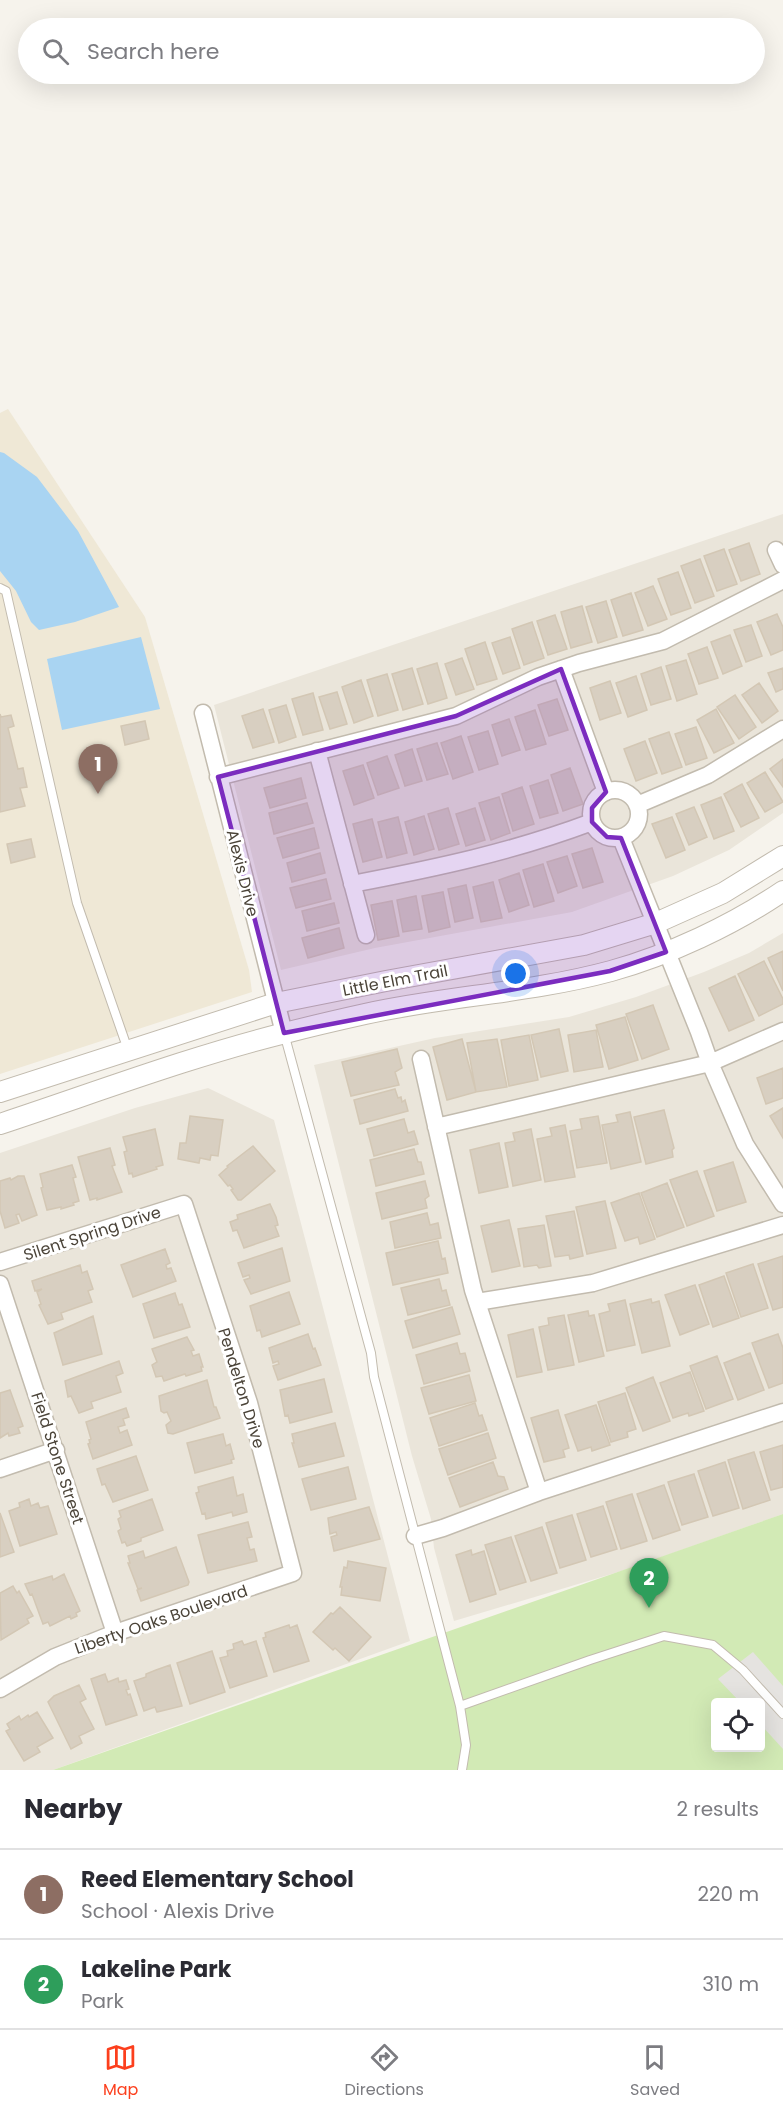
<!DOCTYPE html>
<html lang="en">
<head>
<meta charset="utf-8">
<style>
	:root { --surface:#fff; --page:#f7f7f7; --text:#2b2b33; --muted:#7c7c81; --line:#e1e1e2; --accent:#fc3f1d }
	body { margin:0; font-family:Poppins,sans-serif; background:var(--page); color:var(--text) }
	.controls { position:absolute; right:18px; bottom:18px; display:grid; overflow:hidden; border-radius:6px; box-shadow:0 6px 24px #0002 }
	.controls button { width:54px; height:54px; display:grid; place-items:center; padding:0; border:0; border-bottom:2px solid var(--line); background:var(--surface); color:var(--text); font:30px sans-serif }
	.you { position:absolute; left:516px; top:974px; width:21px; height:21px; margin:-15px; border:4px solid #fff; border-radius:50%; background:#1a73e8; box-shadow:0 0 0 9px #1a73e833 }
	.badge { display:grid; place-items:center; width:39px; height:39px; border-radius:50%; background:var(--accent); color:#fff; font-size:20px; font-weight:700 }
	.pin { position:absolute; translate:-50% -50px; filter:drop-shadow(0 2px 3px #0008) }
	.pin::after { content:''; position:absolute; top:32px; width:21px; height:18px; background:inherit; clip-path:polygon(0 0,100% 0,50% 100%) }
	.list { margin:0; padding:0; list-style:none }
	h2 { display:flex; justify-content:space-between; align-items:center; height:78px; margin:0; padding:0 24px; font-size:26px }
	h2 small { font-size:20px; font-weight:400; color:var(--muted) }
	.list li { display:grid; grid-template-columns:39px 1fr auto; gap:18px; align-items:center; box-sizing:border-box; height:90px; padding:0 24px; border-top:2px solid var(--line) }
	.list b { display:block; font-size:22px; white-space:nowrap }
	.list p { margin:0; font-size:20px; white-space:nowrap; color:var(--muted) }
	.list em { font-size:20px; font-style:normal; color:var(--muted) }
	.icon { flex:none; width:33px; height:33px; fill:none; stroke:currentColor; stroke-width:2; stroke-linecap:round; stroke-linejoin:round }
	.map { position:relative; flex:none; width:783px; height:1770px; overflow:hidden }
	.search { position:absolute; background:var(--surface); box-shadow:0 6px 24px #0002; left:18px; right:18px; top:18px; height:66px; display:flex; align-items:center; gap:15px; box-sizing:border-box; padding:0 21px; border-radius:33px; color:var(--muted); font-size:22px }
	.sheet { height:258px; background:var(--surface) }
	nav { display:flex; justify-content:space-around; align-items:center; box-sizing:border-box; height:84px; border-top:2px solid var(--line); background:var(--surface); font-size:16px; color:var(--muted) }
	nav a { display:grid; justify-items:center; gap:3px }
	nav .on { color:var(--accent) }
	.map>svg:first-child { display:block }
</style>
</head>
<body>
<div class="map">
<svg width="783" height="1770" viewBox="0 0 783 1770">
	<rect width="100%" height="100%" fill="#f6f3ec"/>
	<path fill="#eae5da" d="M783 514V813L729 850 673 876 572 912 375 948 281 970 214 705Z
		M783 933V1514L625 1570 454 1621 434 1548 431 1519 412 1456 314 1065 435 1038 569 1017 636 997 704 972 749 953Z
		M208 1088 274 1120 410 1641 53 1770H0V1153L135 1108Z"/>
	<path fill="#efe8d6" d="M8 409 145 617 249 970 252 992 0 1074V413Z"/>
	<path fill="#d2eab5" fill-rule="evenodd" d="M783 1514V1770H53ZM716 1702H760V1748H716Z"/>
	<path fill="#e5e3e0" d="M753 1652 783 1686V1749L761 1725 760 1702H740L718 1679Z"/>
	<path fill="#a9d4f2" d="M0 452 4 453 37 477 78 531 119 607 75 622 39 630 31 622 16 591 0 571Z
		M141 637 160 709 62 730 47 659Z"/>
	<path fill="#d8cfc1" stroke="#d3c7b4" stroke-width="1.5" d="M749 543 760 574 741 581 729 550Z
		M724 549 737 584 717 591 704 556Z
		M700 559 714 596 695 603 681 566Z
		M678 572 691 608 671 615 658 579Z
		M653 586 667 619 648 626 635 593Z
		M631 593 643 630 623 636 611 600Z
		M606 601 617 637 598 643 586 607Z
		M582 606 592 642 571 648 561 612Z
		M777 614 783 627V650L771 655 757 622Z
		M555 615 567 649 548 655 537 621Z
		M532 622 544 658 524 665 512 629Z
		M751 625 762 656 746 662 734 630Z
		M730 635 742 666 723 674 711 642Z
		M510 637 520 668 503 674 492 643Z
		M485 642 497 679 477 685 465 649Z
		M707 647 718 678 699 684 688 654Z
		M462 658 474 689 456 695 445 664Z
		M686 660 697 694 677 701 666 666Z
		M437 663 447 698 428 704 417 669Z
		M661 667 671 699 651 705 641 674Z
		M412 668 423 704 403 710 392 674Z
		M783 668V689L776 692 768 673Z
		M387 674 398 710 378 716 367 680Z
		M636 676 647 710 628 717 616 683Z
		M361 680 373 716 354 723 342 687Z
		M610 681 621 713 600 720 590 688Z
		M759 683 778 711 762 723 742 695Z
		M337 692 347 724 330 729 319 697Z
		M313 693 323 730 303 735 292 699Z
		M735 695 756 727 739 739 717 707Z
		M557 699 568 730 549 736 538 705Z
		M286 705 296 737 279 743 269 710Z
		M263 709 274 742 253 748 242 716Z
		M716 709 734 743 714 753 697 720Z
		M535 710 546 744 526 750 515 717Z
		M0 714 1 717 11 715 14 726 8 728 18 769 23 768 27 787 20 788 25 806 0 812Z
		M509 719 520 750 502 756 492 725Z
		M145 721 149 739 125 745 121 726Z
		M696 727 707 758 686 765 675 734Z
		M488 731 498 764 479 770 468 737Z
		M669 732 682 767 662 774 649 739Z
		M461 736 473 772 453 779 441 743Z
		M645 741 657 773 636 781 624 749Z
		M437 743 448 774 427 780 417 749Z
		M412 749 422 781 405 786 395 755Z
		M387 756 399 788 378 795 367 763Z
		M783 759V787L770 769Z
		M363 765 374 798 354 805 343 771Z
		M570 768 583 804 563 811 551 775Z
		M765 772 783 802 765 812 747 783Z
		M301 778 306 798 270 808 264 788Z
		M548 780 558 813 540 818 530 786Z
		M742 784 759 818 741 827 724 794Z
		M522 787 534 824 513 831 502 794Z
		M499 797 510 833 491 840 479 803Z
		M721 797 734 831 714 839 701 805Z
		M307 803 313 823 274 834 269 813Z
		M694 807 707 837 689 845 676 814Z
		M448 808 459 844 439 850 428 814Z
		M475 808 485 840 466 846 456 814Z
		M424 816 434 849 414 855 405 822Z
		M398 817 407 853 387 858 378 822Z
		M672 817 685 850 666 858 652 824Z
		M372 819 382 857 363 862 353 824Z
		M314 828 319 848 283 858 277 838Z
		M31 839 35 857 11 863 7 844Z
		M592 848 603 882 583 888 572 854Z
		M320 853 325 873 292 882 287 863Z
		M567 856 577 886 558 893 547 862Z
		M543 864 554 901 534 907 523 870Z
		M519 873 529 905 509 912 499 880Z
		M326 879 331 899 296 908 290 888Z
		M493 882 502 918 481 922 473 887Z
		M466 885 473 918 455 922 448 889Z
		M443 892 450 927 429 932 422 896Z
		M416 896 422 929 403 932 397 900Z
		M392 901 399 936 378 940 371 905Z
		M334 903 339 923 307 931 302 911Z
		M339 928 344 948 308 958 302 938Z
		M783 951V991L768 958Z
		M764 961 783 999V1004L759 1016 738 974Z
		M735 976 754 1020 729 1031 709 988Z
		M653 1005 669 1049 642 1059 626 1014Z
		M625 1017 638 1060 609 1069 596 1025Z
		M559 1029 568 1071 541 1077 531 1035Z
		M596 1030 603 1067 574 1072 568 1035Z
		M529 1035 538 1080 509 1086 501 1040Z
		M462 1039 476 1092 447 1100 433 1047Z
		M497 1039 507 1087 476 1092 467 1043Z
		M397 1049 402 1068 395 1072 399 1085 351 1096 342 1062Z
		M783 1068V1098L766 1104 757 1078Z
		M395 1089 398 1098 401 1097 402 1102 405 1100 408 1111 360 1124 354 1100Z
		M783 1108V1138L770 1116Z
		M664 1110 674 1148 672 1150 673 1157 646 1164 634 1117Z
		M630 1112 641 1162 611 1169 602 1125 618 1122 616 1115Z
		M190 1116 223 1120 218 1156 211 1155 210 1160 200 1158 199 1163 178 1159 180 1143H186Z
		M598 1116 607 1163 577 1168 570 1131 582 1129 580 1119Z
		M404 1119 408 1133 414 1131 418 1144 374 1156 367 1129Z
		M565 1125 575 1177 545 1182 537 1139 552 1136 550 1128Z
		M155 1129 163 1165 156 1167 157 1169 133 1177 132 1173 129 1174 124 1152 127 1151 123 1137Z
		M531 1129 541 1180 513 1186 505 1143 515 1141 513 1133Z
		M499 1143 508 1187 479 1193 470 1150Z
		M253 1146 275 1171 241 1200H238L231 1190 233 1189 230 1185 228 1186 219 1175 228 1167 227 1166Z
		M110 1148 115 1165 112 1166 122 1192 97 1200V1198L90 1200 78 1157Z
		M414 1149 418 1162H421L424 1174 376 1186 370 1160Z
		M733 1162 746 1202 717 1211 704 1171Z
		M72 1165 76 1177 73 1178 79 1201 73 1203 74 1205 61 1209V1207L47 1210 41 1188 43 1187 40 1174Z
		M697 1171 714 1216 687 1226 670 1180Z
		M18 1176H24L37 1215 22 1221 19 1214 16 1215 19 1223 5 1228 0 1211V1181L10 1178 11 1180Z
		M425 1181 429 1196 425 1199 427 1208 382 1219 376 1193Z
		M667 1183 684 1227 657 1237 641 1193Z
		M639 1193 655 1239 640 1244 638 1237 625 1241 611 1203Z
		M605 1201 616 1248 587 1254 576 1207Z
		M270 1204 276 1217 278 1225 275 1226 279 1236 244 1248 237 1230 233 1231 230 1222 238 1219 237 1215Z
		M574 1211 583 1256 570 1259 569 1255 555 1257 546 1216Z
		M427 1213 430 1225 438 1223 441 1238 395 1248 390 1222Z
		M509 1220 520 1266 492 1272 481 1226Z
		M544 1225 551 1266 539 1268 537 1265 524 1267 518 1229Z
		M438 1241 442 1259 445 1258 448 1273 393 1285 386 1253Z
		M282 1248 290 1281 251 1294 244 1280 250 1278 249 1275 243 1277 238 1263Z
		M165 1249 170 1263 166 1265 167 1269 171 1268 176 1281 133 1297 121 1265Z
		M783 1256V1307L773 1310 758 1264Z
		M753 1264 768 1308 741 1317 726 1273Z
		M80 1265 82 1273 87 1271 93 1289 88 1291 92 1302 61 1313 63 1319 48 1324 39 1305 41 1304 37 1292 42 1289 35 1291 32 1281Z
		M724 1276 739 1318 713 1327 699 1285Z
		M439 1279 442 1291 446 1290 450 1305 408 1315 401 1288Z
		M695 1285 709 1324 680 1335 665 1295Z
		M289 1292 300 1324 262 1337 260 1330 257 1331 250 1306Z
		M175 1293 179 1305 182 1304 190 1327 154 1338 143 1304Z
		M651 1299 652 1303 659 1301 670 1346 642 1353 630 1304Z
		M625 1300 635 1345 607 1351 599 1314 610 1311 608 1304Z
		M452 1307 460 1334 413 1348 405 1321Z
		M588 1311 589 1316 594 1315 604 1356 579 1362 568 1315Z
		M564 1315 574 1365 548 1370 539 1327 549 1325 548 1318Z
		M93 1316 102 1354 63 1365 54 1333Z
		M533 1329 542 1372 517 1377 508 1335Z
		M308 1334 313 1349 315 1348 321 1365 278 1380 273 1366 279 1364 278 1361 273 1363 269 1348Z
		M778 1334 783 1348V1383L769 1388 752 1343Z
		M187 1337 194 1350 191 1351 193 1356 199 1354 203 1367H201L202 1371 186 1376 185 1374 164 1381 162 1376 156 1377 152 1365 157 1362 152 1349Z
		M457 1343 460 1354 465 1353 470 1371 424 1384 416 1355Z
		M750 1353 764 1390 738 1400 724 1363Z
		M717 1356 733 1399 706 1409 690 1366Z
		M119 1361 123 1373 116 1376 121 1392 91 1402 93 1408 79 1413 71 1396 68 1397 65 1381Z
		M690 1372 704 1411 689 1416 688 1413 673 1418 660 1383Z
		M469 1375 476 1401 429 1414 421 1388Z
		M653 1377 670 1421 643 1431 626 1388Z
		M324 1379 332 1412 290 1423 288 1415 285 1416 280 1390Z
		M207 1380 214 1407H216L220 1418 173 1434 168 1433 166 1425 171 1421 167 1412 164 1413 161 1411 159 1396Z
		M10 1390 23 1426 18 1428 20 1433 9 1436 8 1433 0 1438V1393Z
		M625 1393 636 1429 627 1432 628 1437 611 1442 598 1402Z
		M475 1403 479 1416 482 1415 487 1430 439 1446 430 1418Z
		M596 1405 610 1445 592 1451 591 1447 578 1451 565 1415Z
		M126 1408 129 1417 123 1419 125 1425 118 1427 120 1433 127 1430 132 1445 93 1459 88 1444 90 1443 89 1440 91 1439 86 1422Z
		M558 1410 569 1448 563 1450 565 1457 544 1462 531 1418Z
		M335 1423 344 1456 299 1467 292 1443H294L292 1434Z
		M488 1433 496 1458 448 1475 439 1449Z
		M223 1434 226 1446 230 1444 234 1459 231 1460 232 1463 195 1473 187 1443Z
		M783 1445V1487L771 1490 760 1452Z
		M754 1452 770 1500 743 1509 728 1460Z
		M136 1456 148 1490 113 1502 105 1484 102 1485 97 1469Z
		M493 1462 498 1476 504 1477 508 1489 460 1507 449 1478Z
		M725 1462 739 1508 713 1516 698 1471Z
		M348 1467 356 1499 311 1510 302 1479Z
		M694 1474 708 1517 682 1525 668 1482Z
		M233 1477 237 1496 243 1494 247 1512 233 1516 232 1512 206 1519 205 1513 202 1514 196 1493 199 1492 198 1487Z
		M664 1485 680 1530 653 1539 637 1494Z
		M632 1494 647 1541 621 1549 606 1502Z
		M29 1499 31 1506 38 1503 40 1508 48 1506 57 1534 20 1546 9 1511 20 1507 19 1503Z
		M152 1499 163 1530 141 1538V1541L127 1546 125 1542 122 1543 118 1531 121 1529 118 1519 121 1517 119 1511Z
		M603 1506 617 1549 591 1557 577 1514Z
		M369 1507 380 1539 334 1551 331 1537 337 1535 336 1532 330 1534 328 1518Z
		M0 1513 14 1552 0 1557Z
		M572 1515 586 1560 560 1568 546 1523Z
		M248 1522 252 1537 247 1538 250 1550 254 1549 257 1561 208 1573 198 1535Z
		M542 1527 557 1573 531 1581 515 1536Z
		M511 1537 526 1582 500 1590 485 1545Z
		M176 1547 189 1582 188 1585 141 1601 137 1590 142 1588 138 1589 128 1563H130L128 1556 143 1551 145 1558Z
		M471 1550 472 1555 484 1551 496 1594 470 1602 456 1555Z
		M348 1561 386 1568 380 1601 341 1595 342 1587H340L344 1567 347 1568Z
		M64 1574 80 1611 76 1613 77 1616 71 1619 70 1616 50 1626 48 1622 43 1624 32 1594 30 1595 25 1584 52 1576 53 1580Z
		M13 1586 17 1593 19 1591 33 1616 27 1619 29 1623 1 1640 0 1593Z
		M340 1607 371 1637 349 1661 335 1648 333 1650 313 1632 331 1613 333 1614Z
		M289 1625 290 1628 297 1625 309 1661 274 1672 263 1638 266 1637 265 1633Z
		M242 1641 244 1645 256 1641 267 1676 230 1688 220 1658 228 1656 227 1651 234 1649 233 1644Z
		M212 1651 225 1692 190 1704 177 1663Z
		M170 1665 182 1706 157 1712 155 1707 144 1711 134 1681 146 1677V1674L156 1670Z
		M105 1674 108 1682 118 1678 119 1682 126 1680 129 1689 126 1690 128 1695 130 1694 137 1715 106 1725 91 1679Z
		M79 1685 86 1699 80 1702 94 1729 79 1736 82 1743 71 1749 48 1702 54 1696Z
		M37 1712 53 1738 37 1747 40 1752 24 1761 6 1731 10 1729 7 1724 19 1716 21 1720 28 1715 29 1717Z"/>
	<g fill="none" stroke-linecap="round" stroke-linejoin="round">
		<defs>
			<path id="service" d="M0 588 6 591 77 903 128 1050
				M284 1033 371 1353 374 1377 460 1706 466 1745 462 1770
				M460 1706 590 1660 664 1636 713 1645 743 1670 783 1714"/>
			<path id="minor" d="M776 550 783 565
				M561 669 606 792
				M203 713 284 1033
				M317 751 366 935
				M218 777 456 716 538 677 579 663 663 641 783 580
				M591 814a24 24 0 1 1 48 0a24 24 0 1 1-48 0Z
				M637 805 708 775 783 729
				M621 838 699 1032 710 1063 745 1144 783 1204
				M352 884C436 868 512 852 592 822
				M421 1059 473 1290 539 1492
				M436 1127 710 1063 783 1031
				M0 1262 184 1204 249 1403 293 1573 115 1633 55 1657 0 1689
				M0 1284 115 1633
				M477 1302 593 1283 783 1225
				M0 1469 56 1450
				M415 1536 443 1528 539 1492 783 1412"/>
			<path id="tertiary" d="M0 1092 276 1003 386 981 584 945 656 923 723 893 783 856
				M0 1124C94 1093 189 1057 285 1033 312 1026 338 1020 365 1014 446 996 530 993 611 971 669 955 733 925 783 891"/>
		</defs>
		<use href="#service" stroke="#c2bbae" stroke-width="10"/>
		<use href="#minor" stroke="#c2bbae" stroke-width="19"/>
		<use href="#tertiary" stroke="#c2bbae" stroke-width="22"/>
		<use href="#service" stroke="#fff" stroke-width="8"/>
		<use href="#minor" stroke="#fff" stroke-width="16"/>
		<use href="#tertiary" stroke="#fff" stroke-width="20"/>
	</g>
	<path fill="#7b2cbf" fill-opacity="0.2" stroke="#7b2cbf" stroke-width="4.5" stroke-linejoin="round" d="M561 669 606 792 592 808V822L607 837 621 838 666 952 610 971 284 1033 218 777 456 716Z"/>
	<g text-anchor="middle" stroke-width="6" stroke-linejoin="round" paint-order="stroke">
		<g font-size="16" fill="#4b4439" stroke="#fff">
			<text transform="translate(243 873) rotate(76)" y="6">Alexis Drive</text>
			<text transform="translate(395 980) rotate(-11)" y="6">Little Elm Trail</text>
			<text transform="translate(92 1233) rotate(-18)" y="6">Silent Spring Drive</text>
			<text transform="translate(242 1388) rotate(73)" y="6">Pendelton Drive</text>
			<text transform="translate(58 1458) rotate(72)" y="6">Field Stone Street</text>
			<text transform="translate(161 1619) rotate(-19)" y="6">Liberty Oaks Boulevard</text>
		</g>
	</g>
</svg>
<div class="controls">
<button><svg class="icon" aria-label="locate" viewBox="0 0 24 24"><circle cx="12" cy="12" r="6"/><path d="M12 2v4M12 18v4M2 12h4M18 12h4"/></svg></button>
</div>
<div class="you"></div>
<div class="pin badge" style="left:98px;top:794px;background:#8d6e63">1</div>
<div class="pin badge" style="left:649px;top:1608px;background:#2e9e5b">2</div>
<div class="search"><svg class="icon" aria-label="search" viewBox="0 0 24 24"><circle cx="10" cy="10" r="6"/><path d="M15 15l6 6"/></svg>Search here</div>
</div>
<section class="sheet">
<h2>Nearby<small>2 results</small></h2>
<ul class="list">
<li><span class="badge" style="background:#8d6e63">1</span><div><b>Reed Elementary School</b><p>School · Alexis Drive</p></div><em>220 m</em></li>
<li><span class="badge" style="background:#2e9e5b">2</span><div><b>Lakeline Park</b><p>Park</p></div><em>310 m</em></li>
</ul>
</section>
<nav>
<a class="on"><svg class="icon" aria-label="map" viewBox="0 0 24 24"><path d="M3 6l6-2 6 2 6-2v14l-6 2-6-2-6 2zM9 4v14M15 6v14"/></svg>Map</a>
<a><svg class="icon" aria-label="directions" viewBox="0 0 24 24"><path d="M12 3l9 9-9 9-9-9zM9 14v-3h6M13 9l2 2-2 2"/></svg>Directions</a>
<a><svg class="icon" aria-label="saved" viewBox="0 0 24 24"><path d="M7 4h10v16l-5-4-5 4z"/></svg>Saved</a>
</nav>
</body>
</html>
